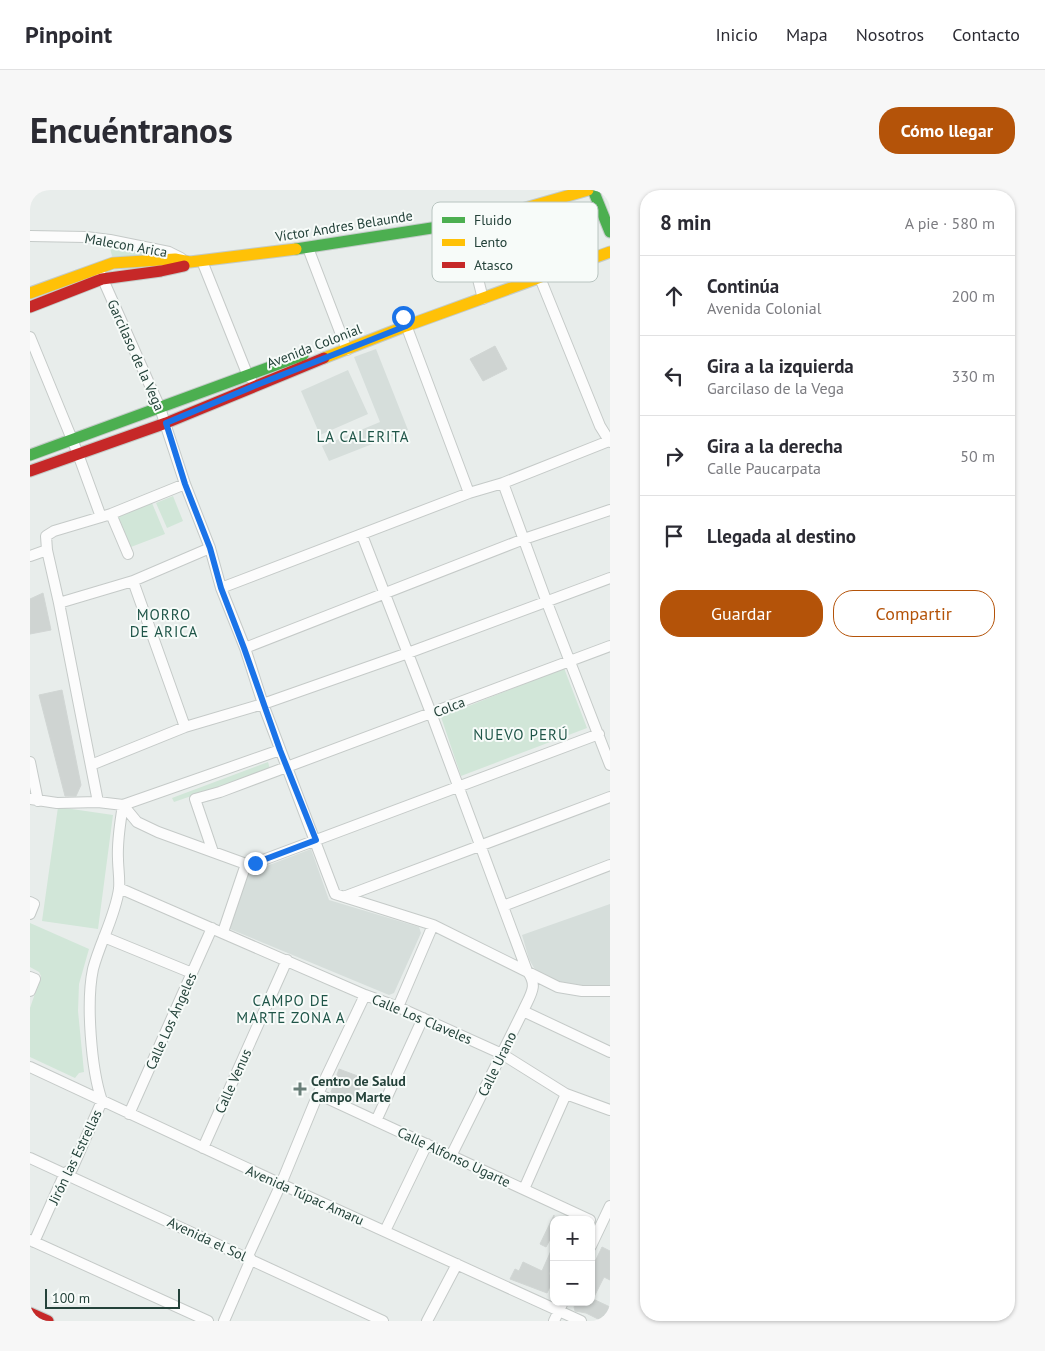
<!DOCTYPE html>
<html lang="es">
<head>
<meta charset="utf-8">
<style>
	:root { --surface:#fff; --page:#f7f7f7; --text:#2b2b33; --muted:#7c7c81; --line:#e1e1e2; --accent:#b45309 }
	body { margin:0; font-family:"PT Sans",sans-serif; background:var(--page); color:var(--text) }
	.controls { position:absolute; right:15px; bottom:15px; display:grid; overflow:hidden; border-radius:10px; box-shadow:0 1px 4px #0004 }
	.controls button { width:45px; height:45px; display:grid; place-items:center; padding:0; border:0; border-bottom:1px solid var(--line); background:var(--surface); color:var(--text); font:25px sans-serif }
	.scale { position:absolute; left:15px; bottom:12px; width:135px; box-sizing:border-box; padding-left:5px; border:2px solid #24423a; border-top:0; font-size:14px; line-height:18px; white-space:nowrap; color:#24423a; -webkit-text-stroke:4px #f7fbf9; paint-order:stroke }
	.stop { position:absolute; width:15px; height:15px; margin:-11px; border:4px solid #1a73e8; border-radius:50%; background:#fff }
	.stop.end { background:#1a73e8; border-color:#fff; box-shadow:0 1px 5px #0008 }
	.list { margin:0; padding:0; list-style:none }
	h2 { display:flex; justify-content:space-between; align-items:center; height:65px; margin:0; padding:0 20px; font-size:21px }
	h2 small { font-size:16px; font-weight:400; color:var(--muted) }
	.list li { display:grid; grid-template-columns:32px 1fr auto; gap:15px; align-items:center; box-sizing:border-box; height:80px; padding:0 20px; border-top:1px solid var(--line) }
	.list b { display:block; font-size:19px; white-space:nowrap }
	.list p { margin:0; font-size:16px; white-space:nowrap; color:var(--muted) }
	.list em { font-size:16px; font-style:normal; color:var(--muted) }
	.actions { display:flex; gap:10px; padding:15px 20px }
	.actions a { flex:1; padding:11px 0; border:1px solid var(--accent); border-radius:20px; text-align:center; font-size:18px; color:var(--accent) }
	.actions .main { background:var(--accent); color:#fff }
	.icon { flex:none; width:28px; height:28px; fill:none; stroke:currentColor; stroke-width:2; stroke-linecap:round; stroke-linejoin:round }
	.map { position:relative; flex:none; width:580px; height:1131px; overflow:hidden; border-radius:20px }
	header { display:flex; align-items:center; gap:30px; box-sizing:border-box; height:70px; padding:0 25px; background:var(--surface); border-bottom:1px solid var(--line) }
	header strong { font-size:24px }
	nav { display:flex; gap:28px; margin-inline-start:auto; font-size:18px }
	.intro { display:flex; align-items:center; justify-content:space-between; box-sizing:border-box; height:120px; padding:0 30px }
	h1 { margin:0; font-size:35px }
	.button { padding:12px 22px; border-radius:20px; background:var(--accent); color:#fff; font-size:18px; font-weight:700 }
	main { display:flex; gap:30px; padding:0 30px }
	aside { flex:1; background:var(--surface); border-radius:20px; box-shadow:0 1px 4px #0004 }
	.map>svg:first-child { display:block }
</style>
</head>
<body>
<header>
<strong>Pinpoint</strong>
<nav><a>Inicio</a><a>Mapa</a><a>Nosotros</a><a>Contacto</a></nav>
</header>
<div class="intro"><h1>Encuéntranos</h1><a class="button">Cómo llegar</a></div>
<main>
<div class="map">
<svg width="580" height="1131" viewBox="0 0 580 1131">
	<rect width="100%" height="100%" fill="#e8edeb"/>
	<path fill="#d6dedb" d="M346 159 378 240 299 271 292 256 350 232 324 167Z
		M318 180 338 224 290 245 271 201Z
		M281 659 299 710 389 737 391 743 364 803 359 805 195 737 215 681 226 680Z
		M580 714V795L558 796 527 792 518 788 504 778 499 769 492 745Z"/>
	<path fill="#d1e6d8" d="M79 54 119 62 120 66H82Z
		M143 306 153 331 137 338 126 313Z
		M122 313 135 344 93 360 80 330Z
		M534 478 557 538 431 586 411 527Z
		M238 572 240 579 144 612 142 608Z
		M28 617 83 625 68 739 12 731Z
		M0 733 59 759 49 794 48 821 54 882 49 883 45 888 0 867V818L11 786 9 782 0 777Z"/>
	<path fill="#cfd4d2" stroke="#d1d6d4" d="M465 156 477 179 453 191 440 169Z
		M13 403 21 440 0 444V409Z
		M32 500 51 595 46 606H35L9 505Z
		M309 879 333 888 325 912 301 902Z
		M524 1025V1042L516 1057 510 1054Z
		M524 1054V1073L519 1084 524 1088 517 1103 480 1089 485 1079 489 1081 493 1072 512 1081Z
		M572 1057 580 1061V1090L574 1087 563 1109 580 1117V1131H572L556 1123 545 1121 544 1117 546 1112H561V1080Z"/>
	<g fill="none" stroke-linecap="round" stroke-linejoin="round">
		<defs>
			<path id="street" d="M434 33 453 109
				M0 46 56 47 80 50 139 62 151 68
				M278 58 317 160
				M172 71 218 186 221 188
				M506 78 570 236 580 252
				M71 85 130 218 155 294 180 358 191 398 215 458 233 514 305 704 403 735 528 797 552 801H580
				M373 127 439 303
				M0 147 48 264 71 327
				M473 293 516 410 580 575
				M81 324 98 364
				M332 345 401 523 497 781C509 796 500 805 493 821L421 966
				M0 366 17 360
				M103 391 155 537
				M191 398 439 303 473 293 579 251
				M29 413 103 391 180 358
				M215 458 494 349 580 320
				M0 572 8 611
				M61 575 155 537 233 514 378 463 580 388
				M0 609 27 613 68 612 93 615 107 632 128 642 216 674 225 673 569 544
				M68 612 29 413 17 360 16 346 24 341 81 324 155 294
				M183 662 165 609 190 602 580 456
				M89 698 335 805 368 817 472 864 536 904 580 920
				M316 706 580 607
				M0 712 4 714 0 724
				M473 716 580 675
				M193 742 216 674
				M74 747 162 783
				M0 787 5 789 0 801
				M368 817 403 735
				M493 821 580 862
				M0 877 251 994 551 1131
				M288 904 560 1030
				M99 924 182 738
				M346 931 393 828
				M173 958 257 770
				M0 968 353 1131
				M494 999 536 904
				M355 1041 397 954
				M0 1050 178 1131
				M4 1052 35 983 42 979 72 911C61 879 56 812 63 779 70 752 85 727 89 699 90 689 88 678 88 669 87 651 90 633 93 615L250 560
				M561 1056 580 1016
				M217 1068 251 994 288 904 335 805
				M194 1131 221 1069
				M397 1131 427 1074
				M524 1131 533 1112"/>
			<path id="fast" d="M563 0 580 42
				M266 59 434 33 485 21
				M0 265 273 165"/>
			<path id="slow" d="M485 21 558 0
				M0 103 83 73 145 69 160 72 266 59
				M294 168 376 136 580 62"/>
			<path id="jam" d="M0 117 72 89 131 81 154 76
				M0 281 136 233 294 168
				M0 1123 18 1131"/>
		</defs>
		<use href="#street" stroke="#c5cac8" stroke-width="12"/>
		<use href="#fast" stroke="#c3cbc8" stroke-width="13"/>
		<use href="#slow" stroke="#c3cbc8" stroke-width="13"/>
		<use href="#jam" stroke="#c3cbc8" stroke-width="13"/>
		<use href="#street" stroke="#fcfcfc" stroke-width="10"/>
		<use href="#fast" stroke="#4caf50" stroke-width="11"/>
		<use href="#slow" stroke="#ffc107" stroke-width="11"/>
		<use href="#jam" stroke="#c62828" stroke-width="11"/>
	</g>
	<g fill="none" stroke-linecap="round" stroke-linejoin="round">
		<path stroke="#1a73e8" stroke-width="6" d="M225 673 286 650 250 560 214 458 191 398 180 358 155 294 136 233 229 194 376 136 373 127"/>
	</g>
	<path fill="#697e78" stroke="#f7fbf9" stroke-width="2" d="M267.5 891.5h5v5h5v5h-5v5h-5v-5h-5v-5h5z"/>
	<g text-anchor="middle" stroke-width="4" stroke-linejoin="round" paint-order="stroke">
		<g font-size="14" fill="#24423a" stroke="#f7fbf9">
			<text transform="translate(314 36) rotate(-9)" y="5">Víctor Andres Belaunde</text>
			<text transform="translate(96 55) rotate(10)" y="5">Malecon Arica</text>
			<text transform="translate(284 156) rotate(-21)" y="5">Avenida Colonial</text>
			<text transform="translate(106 165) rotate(66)" y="5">Garcilaso de la Vega</text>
			<text transform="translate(419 517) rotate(-21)" y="5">Colca</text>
			<text transform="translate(392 829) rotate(23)" y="5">Calle Los Claveles</text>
			<text transform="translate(141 831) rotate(-66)" y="5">Calle Los Ángeles</text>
			<text transform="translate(467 874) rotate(-64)" y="5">Calle Urano</text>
			<text transform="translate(203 891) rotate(-66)" y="5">Calle Venus</text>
			<text transform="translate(45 967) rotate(-64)" y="5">Jirón las Estrellas</text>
			<text transform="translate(424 967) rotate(25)" y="5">Calle Alfonso Ugarte</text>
			<text transform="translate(275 1005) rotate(24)" y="5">Avenida Túpac Amaru</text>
			<text transform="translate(177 1049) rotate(25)" y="5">Avenida el Sol</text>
		</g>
		<g font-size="14" font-weight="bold" fill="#24423a" stroke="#f7fbf9" text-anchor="start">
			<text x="281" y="896">Centro de Salud<tspan x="281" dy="16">Campo Marte</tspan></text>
		</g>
		<g font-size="15" letter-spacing="1" fill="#1f5548" stroke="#f7fbf9">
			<text x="333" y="252">LA CALERITA</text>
			<text x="134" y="430">MORRO<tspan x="134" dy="17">DE ARICA</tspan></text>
			<text x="491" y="550">NUEVO PERÚ</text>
			<text x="261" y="816">CAMPO DE<tspan x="261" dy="17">MARTE ZONA A</tspan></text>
		</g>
	</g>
	<rect x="402" y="12" width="166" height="80" rx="8" fill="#f7fbf9" stroke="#b8c4c0" stroke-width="1"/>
	<rect x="412" y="27" width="23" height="6" fill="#4caf50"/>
	<rect x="412" y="49" width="23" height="7" fill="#ffc107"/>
	<rect x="412" y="72" width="23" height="6" fill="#c62828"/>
	<g font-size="14" fill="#24423a">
		<text x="444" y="35">Fluido</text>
		<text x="444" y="57">Lento</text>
		<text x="444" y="80">Atasco</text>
	</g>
</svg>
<div class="controls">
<button>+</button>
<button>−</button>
</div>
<div class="scale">100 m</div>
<div class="stop" style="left:373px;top:127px"></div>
<div class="stop end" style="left:225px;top:673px"></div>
</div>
<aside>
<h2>8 min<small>A pie · 580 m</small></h2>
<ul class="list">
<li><svg class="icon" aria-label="ahead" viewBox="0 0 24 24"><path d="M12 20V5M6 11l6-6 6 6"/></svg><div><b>Continúa</b><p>Avenida Colonial</p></div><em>200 m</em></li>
<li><svg class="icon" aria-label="left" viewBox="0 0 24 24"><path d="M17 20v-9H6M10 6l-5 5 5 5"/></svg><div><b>Gira a la izquierda</b><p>Garcilaso de la Vega</p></div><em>330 m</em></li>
<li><svg class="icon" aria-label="right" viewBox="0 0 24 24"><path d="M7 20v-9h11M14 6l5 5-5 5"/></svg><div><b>Gira a la derecha</b><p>Calle Paucarpata</p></div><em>50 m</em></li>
<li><svg class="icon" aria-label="arrive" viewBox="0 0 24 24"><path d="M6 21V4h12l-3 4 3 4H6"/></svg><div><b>Llegada al destino</b></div></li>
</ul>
<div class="actions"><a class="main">Guardar</a><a>Compartir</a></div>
</aside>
</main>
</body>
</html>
